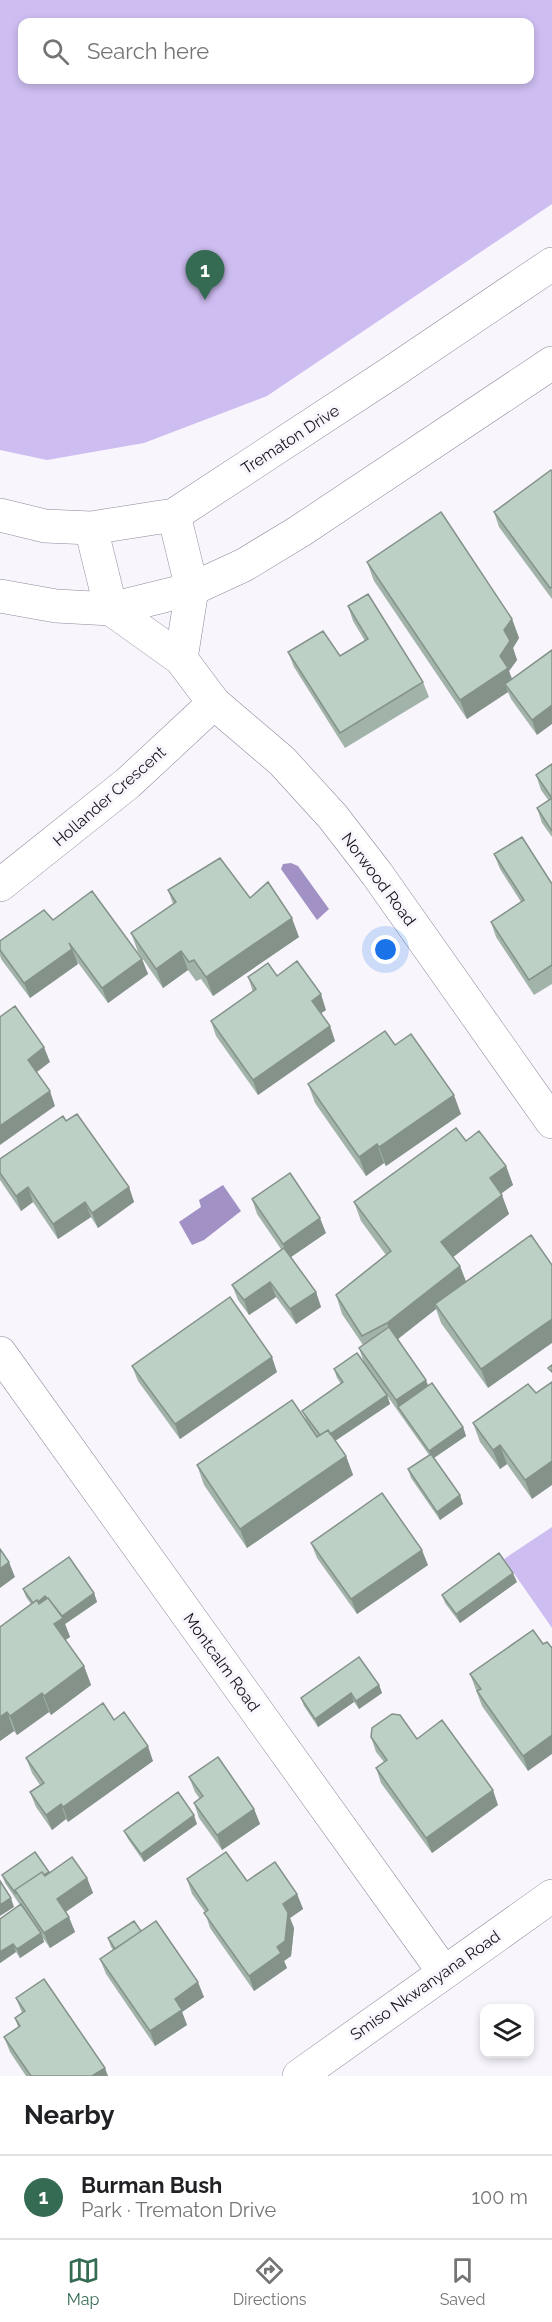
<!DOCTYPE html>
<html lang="en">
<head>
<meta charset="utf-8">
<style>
	:root { --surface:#fff; --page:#f2f2f2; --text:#202124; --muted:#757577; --line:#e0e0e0; --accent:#346b52 }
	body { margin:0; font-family:Raleway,sans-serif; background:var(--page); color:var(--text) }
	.controls { position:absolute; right:18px; bottom:18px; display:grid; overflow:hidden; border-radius:12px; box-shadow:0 3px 9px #0003 }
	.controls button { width:54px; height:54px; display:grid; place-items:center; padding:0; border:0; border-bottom:2px solid var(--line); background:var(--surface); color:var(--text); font:30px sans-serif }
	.you { position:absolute; left:386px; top:950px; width:21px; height:21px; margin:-15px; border:4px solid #fff; border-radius:50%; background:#1a73e8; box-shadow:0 0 0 9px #1a73e833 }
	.badge { display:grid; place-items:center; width:39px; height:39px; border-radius:50%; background:var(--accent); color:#fff; font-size:20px; font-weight:700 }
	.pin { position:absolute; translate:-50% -50px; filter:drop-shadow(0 2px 3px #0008) }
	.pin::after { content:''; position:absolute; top:32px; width:21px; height:18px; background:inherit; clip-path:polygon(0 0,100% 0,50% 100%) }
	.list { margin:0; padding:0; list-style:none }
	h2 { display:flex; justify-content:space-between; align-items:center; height:78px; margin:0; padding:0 24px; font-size:26px }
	h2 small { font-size:20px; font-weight:400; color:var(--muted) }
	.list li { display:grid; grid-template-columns:39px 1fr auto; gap:18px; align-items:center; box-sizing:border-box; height:84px; padding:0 24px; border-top:2px solid var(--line) }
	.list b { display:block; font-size:22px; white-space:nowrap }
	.list p { margin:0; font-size:20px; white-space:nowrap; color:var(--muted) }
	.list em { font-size:20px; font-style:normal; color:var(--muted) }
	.icon { flex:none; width:33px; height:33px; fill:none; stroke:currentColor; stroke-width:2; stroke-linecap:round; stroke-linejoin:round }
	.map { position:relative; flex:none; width:552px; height:2076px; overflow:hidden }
	.search { position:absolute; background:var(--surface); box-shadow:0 3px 9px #0003; left:18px; right:18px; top:18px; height:66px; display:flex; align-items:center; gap:15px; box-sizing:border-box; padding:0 21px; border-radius:12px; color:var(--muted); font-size:22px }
	.sheet { height:162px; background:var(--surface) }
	nav { display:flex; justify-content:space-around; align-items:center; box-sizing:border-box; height:84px; border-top:2px solid var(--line); background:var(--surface); font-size:16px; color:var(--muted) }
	nav a { display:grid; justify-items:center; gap:3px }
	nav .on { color:var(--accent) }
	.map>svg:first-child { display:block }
</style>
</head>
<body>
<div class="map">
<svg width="552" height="2076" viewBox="0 0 552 2076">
	<rect width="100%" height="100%" fill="#f8f5fd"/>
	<path fill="#cebdf1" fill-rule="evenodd" d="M0 0H552V204L267 396 144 443 47 460 0 450ZM22 22H530V80H22Z
		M552 1527V1628L504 1559Z"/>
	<path fill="#a291c5" d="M291 863 298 866 329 909 317 920 281 869 283 864Z
		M223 1185 241 1211 204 1240 192 1245 179 1222 201 1207 199 1200Z"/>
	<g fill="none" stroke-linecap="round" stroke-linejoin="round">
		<defs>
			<path id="minor" d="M0 515 45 526 91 528 174 515 389 374 552 264
				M174 515 192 589 181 659
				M91 528 111 609 181 659 214 703 282 761 333 817 377 874 552 1122
				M0 596 56 606 111 609 192 589 244 565 300 531 552 363
				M0 885 128 783 214 703
				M0 1353 443 1971
				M299 2076 552 1896"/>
		</defs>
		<use href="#minor" stroke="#8f899b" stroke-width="34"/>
		<use href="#minor" stroke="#fff" stroke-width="33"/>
	</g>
	<path fill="#a2b3a9" d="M552 471V599L499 527 494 512Z
		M367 562 512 619 519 638 513 648 517 660 509 671 512 679 552 650 537 735 511 699 508 692 467 719 374 581Z
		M348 606 423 682 429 697 345 748 294 667 288 652 340 656 365 641 353 621Z
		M552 764V837L542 823 537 808 549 801 541 790 536 775Z
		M494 854 552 884V984L534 995 496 937 491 922 521 902 500 869Z
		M168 890 250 898 299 937 213 996 201 979 196 981 188 970 163 988 138 952 131 933 173 904Z
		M53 920 142 959 148 974 108 1003 76 960 78 964 30 998 1 959 0 955V941Z
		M277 976 326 1010 321 1013 330 1026 335 1041 258 1095 216 1036 211 1021 253 992 248 977Z
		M395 1045 461 1114 386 1166 384 1163 366 1176 315 1103 308 1084Z
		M66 1121 129 1187 134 1202 98 1228 91 1217 58 1239 33 1202 21 1211 0 1180V1159Z
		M466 1141 506 1166 513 1185 501 1194 509 1214 453 1257 460 1266 466 1281 488 1388 441 1323 436 1309 398 1339 428 1386 463 1427 466 1436 434 1458 460 1495 463 1504 440 1520 411 1478 408 1469 429 1455 364 1363 359 1348 363 1345 342 1314 336 1295 386 1255 361 1221 354 1202Z
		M252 1199 326 1233 291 1257 316 1292 321 1307 296 1324 276 1297 249 1315 238 1300 232 1285 281 1249 257 1214Z
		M132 1366 277 1372 180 1439 138 1381Z
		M334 1369 387 1395 390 1404 335 1441 346 1456 353 1475 247 1548 204 1485 197 1465 306 1419 302 1411 341 1384 337 1378Z
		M528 1384 532 1499 507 1464 500 1469 480 1442 473 1423Z
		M311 1543 428 1565 357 1614 317 1558Z
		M517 1582 460 1623 445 1603 442 1595Z
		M23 1589 94 1593 97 1602 65 1624 70 1637 65 1640 84 1666 91 1685 51 1715 49 1712 17 1735 14 1731 0 1741 31 1604 26 1597Z
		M533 1630 528 1771 482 1706 470 1674Z
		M379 1685 382 1693 359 1709 354 1702 318 1727 304 1706 301 1698Z
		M114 1720 153 1761 68 1822 66 1819 52 1830 36 1807 30 1792 40 1785 32 1773 26 1758Z
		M371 1737 417 1739 498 1805 432 1853 381 1783 376 1768 384 1762 376 1752Z
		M189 1777 254 1809 260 1824 222 1850 199 1818 194 1803 200 1799 195 1792Z
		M197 1824 144 1862 128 1839 124 1831Z
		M49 1872 50 1873 87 1878 93 1893 66 1912 75 1932 50 1948 43 1938 44 1942 20 1958 16 1952 0 1963V1919L20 1905 5 1883 2 1875Z
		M187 1879 297 1894 303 1909 290 1918 294 1928 291 1956 284 1961 287 1968 254 1991 210 1928 205 1912 192 1894Z
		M141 1931 204 1997 182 2012 187 2025 155 2046 106 1974 100 1959 113 1950 111 1947 108 1938Z
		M16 1998 108 2076H26L10 2052 4 2037 18 2027 15 2018 22 2013Z"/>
	<path fill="#84928a" d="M512 619 519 638 513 648 517 660 509 671 515 687 505 684 508 692 467 719 460 700 500 656 504 630Z
		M552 705V724L537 735 532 720Z
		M292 918 299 937 213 996 206 977Z
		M72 949 78 964 30 998 24 983Z
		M181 951 188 970 163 988 156 969Z
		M142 959 148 974 108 1003 102 988Z
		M321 994 326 1010 317 1016 312 1001Z
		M330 1026 335 1041 258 1095 253 1080Z
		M44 1047 50 1062 33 1075 28 1060Z
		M50 1091 55 1106 0 1145V1126Z
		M454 1095 461 1114 386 1166 379 1147Z
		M377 1144 384 1163 366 1176 359 1157Z
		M506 1166 513 1185 496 1197 490 1178Z
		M28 1187 33 1202 21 1211 16 1196Z
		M129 1187 134 1202 98 1228 92 1213Z
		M502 1195 509 1214 448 1261 441 1242Z
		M85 1202 91 1217 58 1239 53 1224Z
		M320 1218 326 1233 288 1259 283 1244Z
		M460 1266 467 1285 435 1304 436 1309 394 1342 387 1323Z
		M270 1282 276 1297 249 1315 244 1300Z
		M316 1292 321 1307 296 1324 290 1309Z
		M552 1319V1343L488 1388 481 1369Z
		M272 1357 277 1372 180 1439 175 1424Z
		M426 1380 432 1395 398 1407 396 1400Z
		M387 1395 390 1404 326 1447 322 1439Z
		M463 1427 466 1436 432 1459 429 1451Z
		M500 1445 507 1464 500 1469 493 1450Z
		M346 1456 353 1475 247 1548 240 1529Z
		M552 1461V1485L532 1499 525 1480Z
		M460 1495 463 1504 440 1520 437 1512Z
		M422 1550 428 1565 357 1614 351 1599Z
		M9 1562 15 1577 0 1588V1569Z
		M513 1573 517 1582 460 1623 456 1614Z
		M94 1593 97 1602 65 1624 70 1637 61 1643 54 1624 60 1617Z
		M45 1596 49 1605 34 1604Z
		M84 1666 91 1685 51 1715 44 1696Z
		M379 1685 382 1693 359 1709 356 1701Z
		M42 1693 49 1712 17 1735 10 1716Z
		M351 1693 354 1702 318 1727 315 1719Z
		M7 1712 14 1731 0 1741V1717Z
		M552 1735V1754L528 1771 523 1756Z
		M148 1746 153 1761 68 1822 63 1807Z
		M493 1790 498 1805 432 1853 426 1838Z
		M61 1804 66 1819 52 1830 46 1815Z
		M254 1809 260 1824 222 1850 217 1835Z
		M194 1815 197 1824 144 1862 141 1854Z
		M87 1878 93 1893 62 1914 57 1899Z
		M297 1894 303 1909 290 1918 294 1928 291 1956 284 1961 287 1968 254 1991 249 1976 277 1947 283 1904Z
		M11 1898 14 1907 0 1916V1905Z
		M69 1917 75 1932 50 1948 44 1933Z
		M41 1933 44 1942 20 1958 17 1949Z
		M13 1944 16 1952 0 1963V1952Z
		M198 1982 204 1997 182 2012 187 2025 155 2046 150 2031 175 1999Z
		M105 2068 108 2076H92Z"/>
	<path fill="#bcd0c5" stroke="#84928a" stroke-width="1.5" d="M551 470 552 471V587L550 588 494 512Z
		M441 512 512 619 504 630 510 641 500 656 508 668 460 700 367 562Z
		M368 594 423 682 340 733 288 652 323 631 340 656 368 639 348 606Z
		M552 650V705L532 720 505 684Z
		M552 764V831L537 808 552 798 536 775Z
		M522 837 552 884V965L529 980 491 922 524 900 494 854Z
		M220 858 250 898 268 882 292 918 206 977 194 960 189 962 181 951 156 969 131 933 176 902 168 890Z
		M92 891 142 959 102 988 69 943 72 949 24 983 0 950V941L44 910 53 920Z
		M297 961 321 994 312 1001 330 1026 253 1080 211 1021 256 989 248 977 268 963 277 976Z
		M15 1006 44 1047 28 1060 50 1091 0 1126V1017Z
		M385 1031 395 1045 411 1034 454 1095 379 1147 377 1144 359 1157 308 1084Z
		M77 1114 129 1187 92 1213 85 1202 53 1224 28 1187 16 1196 0 1173V1159L63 1116 66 1121Z
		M456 1128 466 1141 479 1131 506 1166 490 1178 502 1195 441 1242 460 1266 387 1323 362 1336 336 1295 391 1251 354 1202Z
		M290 1173 320 1218 283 1244 252 1199Z
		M531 1235 552 1265V1319L481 1369 435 1304Z
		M284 1248 316 1292 290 1309 270 1282 244 1300 232 1285Z
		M230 1297 272 1357 175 1424 132 1366Z
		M389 1327 426 1380 396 1400 359 1348Z
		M357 1353 387 1395 330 1434 328 1430 320 1435 302 1411 343 1382 334 1369Z
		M552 1365V1372L548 1368Z
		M552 1382V1461L525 1480 500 1445 493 1450 473 1423 528 1384 536 1393Z
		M432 1383 463 1427 429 1451 398 1407Z
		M292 1400 317 1437 328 1430 346 1456 240 1529 197 1465Z
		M431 1454 460 1495 437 1512 408 1469Z
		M382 1493 422 1550 351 1599 311 1543Z
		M0 1549 9 1562 0 1569Z
		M499 1553 513 1573 456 1614 442 1595Z
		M69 1557 94 1593 62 1616 48 1598H47L45 1596 38 1602 37 1600 33 1603 23 1589Z
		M48 1598 63 1618 54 1624 84 1666 44 1696 42 1693 10 1716 7 1712 0 1717V1627L37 1600 39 1604Z
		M533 1630 543 1644 547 1642 552 1648V1735L523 1756 477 1691 481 1689 470 1674Z
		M359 1657 379 1685 356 1701 351 1693 315 1719 301 1698Z
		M103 1703 114 1720 124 1712 148 1746 63 1807 61 1804 46 1815 30 1792 44 1783 26 1758Z
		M392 1714 400 1715 417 1739 442 1720 493 1790 426 1838 376 1768 387 1760 371 1737 372 1728Z
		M218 1757 254 1809 217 1835 194 1803 203 1796 189 1777Z
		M178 1792 194 1815 141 1854 124 1831Z
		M35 1852 49 1872 44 1875 42 1872 15 1890 16 1894 2 1875Z
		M226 1852 247 1881 275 1862 297 1894 283 1904 288 1913 285 1941 277 1947 281 1953 249 1976 204 1913 208 1910 187 1879Z
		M72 1857 87 1878 57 1899 69 1917 44 1933 15 1890 42 1872 45 1876Z
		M0 1881 11 1898 0 1905Z
		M21 1904 41 1933 17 1949 13 1944 0 1952V1919Z
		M134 1921 141 1931 115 1949 108 1938Z
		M156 1921 198 1982 175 1999 182 2010 150 2031 100 1959Z
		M44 1979 105 2068 92 2076H31L4 2037 20 2026 15 2018 25 2011 16 1998Z"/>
	<g text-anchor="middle" stroke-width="6" stroke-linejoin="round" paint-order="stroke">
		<g font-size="16" fill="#17151c" stroke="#f8f5fd">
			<text transform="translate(290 439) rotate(-33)" y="6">Trematon Drive</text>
			<text transform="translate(109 796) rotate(-41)" y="6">Hollander Crescent</text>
			<text transform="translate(379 879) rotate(53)" y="6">Norwood Road</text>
			<text transform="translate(222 1662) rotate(54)" y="6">Montcalm Road</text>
			<text transform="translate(425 1985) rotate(-35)" y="6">Smiso Nkwanyana Road</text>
		</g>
	</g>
</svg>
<div class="controls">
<button><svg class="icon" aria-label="layers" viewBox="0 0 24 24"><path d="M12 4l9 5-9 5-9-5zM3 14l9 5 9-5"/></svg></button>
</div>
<div class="you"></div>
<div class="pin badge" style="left:205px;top:300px">1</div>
<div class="search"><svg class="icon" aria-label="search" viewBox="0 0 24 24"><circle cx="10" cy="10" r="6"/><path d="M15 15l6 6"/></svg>Search here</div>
</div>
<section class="sheet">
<h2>Nearby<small></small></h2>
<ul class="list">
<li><span class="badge">1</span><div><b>Burman Bush</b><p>Park · Trematon Drive</p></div><em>100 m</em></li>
</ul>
</section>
<nav>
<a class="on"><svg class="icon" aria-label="map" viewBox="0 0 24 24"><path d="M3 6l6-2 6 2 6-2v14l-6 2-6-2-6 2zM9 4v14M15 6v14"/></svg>Map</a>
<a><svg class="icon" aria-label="directions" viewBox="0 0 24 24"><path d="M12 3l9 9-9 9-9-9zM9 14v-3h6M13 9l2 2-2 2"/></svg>Directions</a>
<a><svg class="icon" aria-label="saved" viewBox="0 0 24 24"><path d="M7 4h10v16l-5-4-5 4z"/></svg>Saved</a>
</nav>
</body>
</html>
